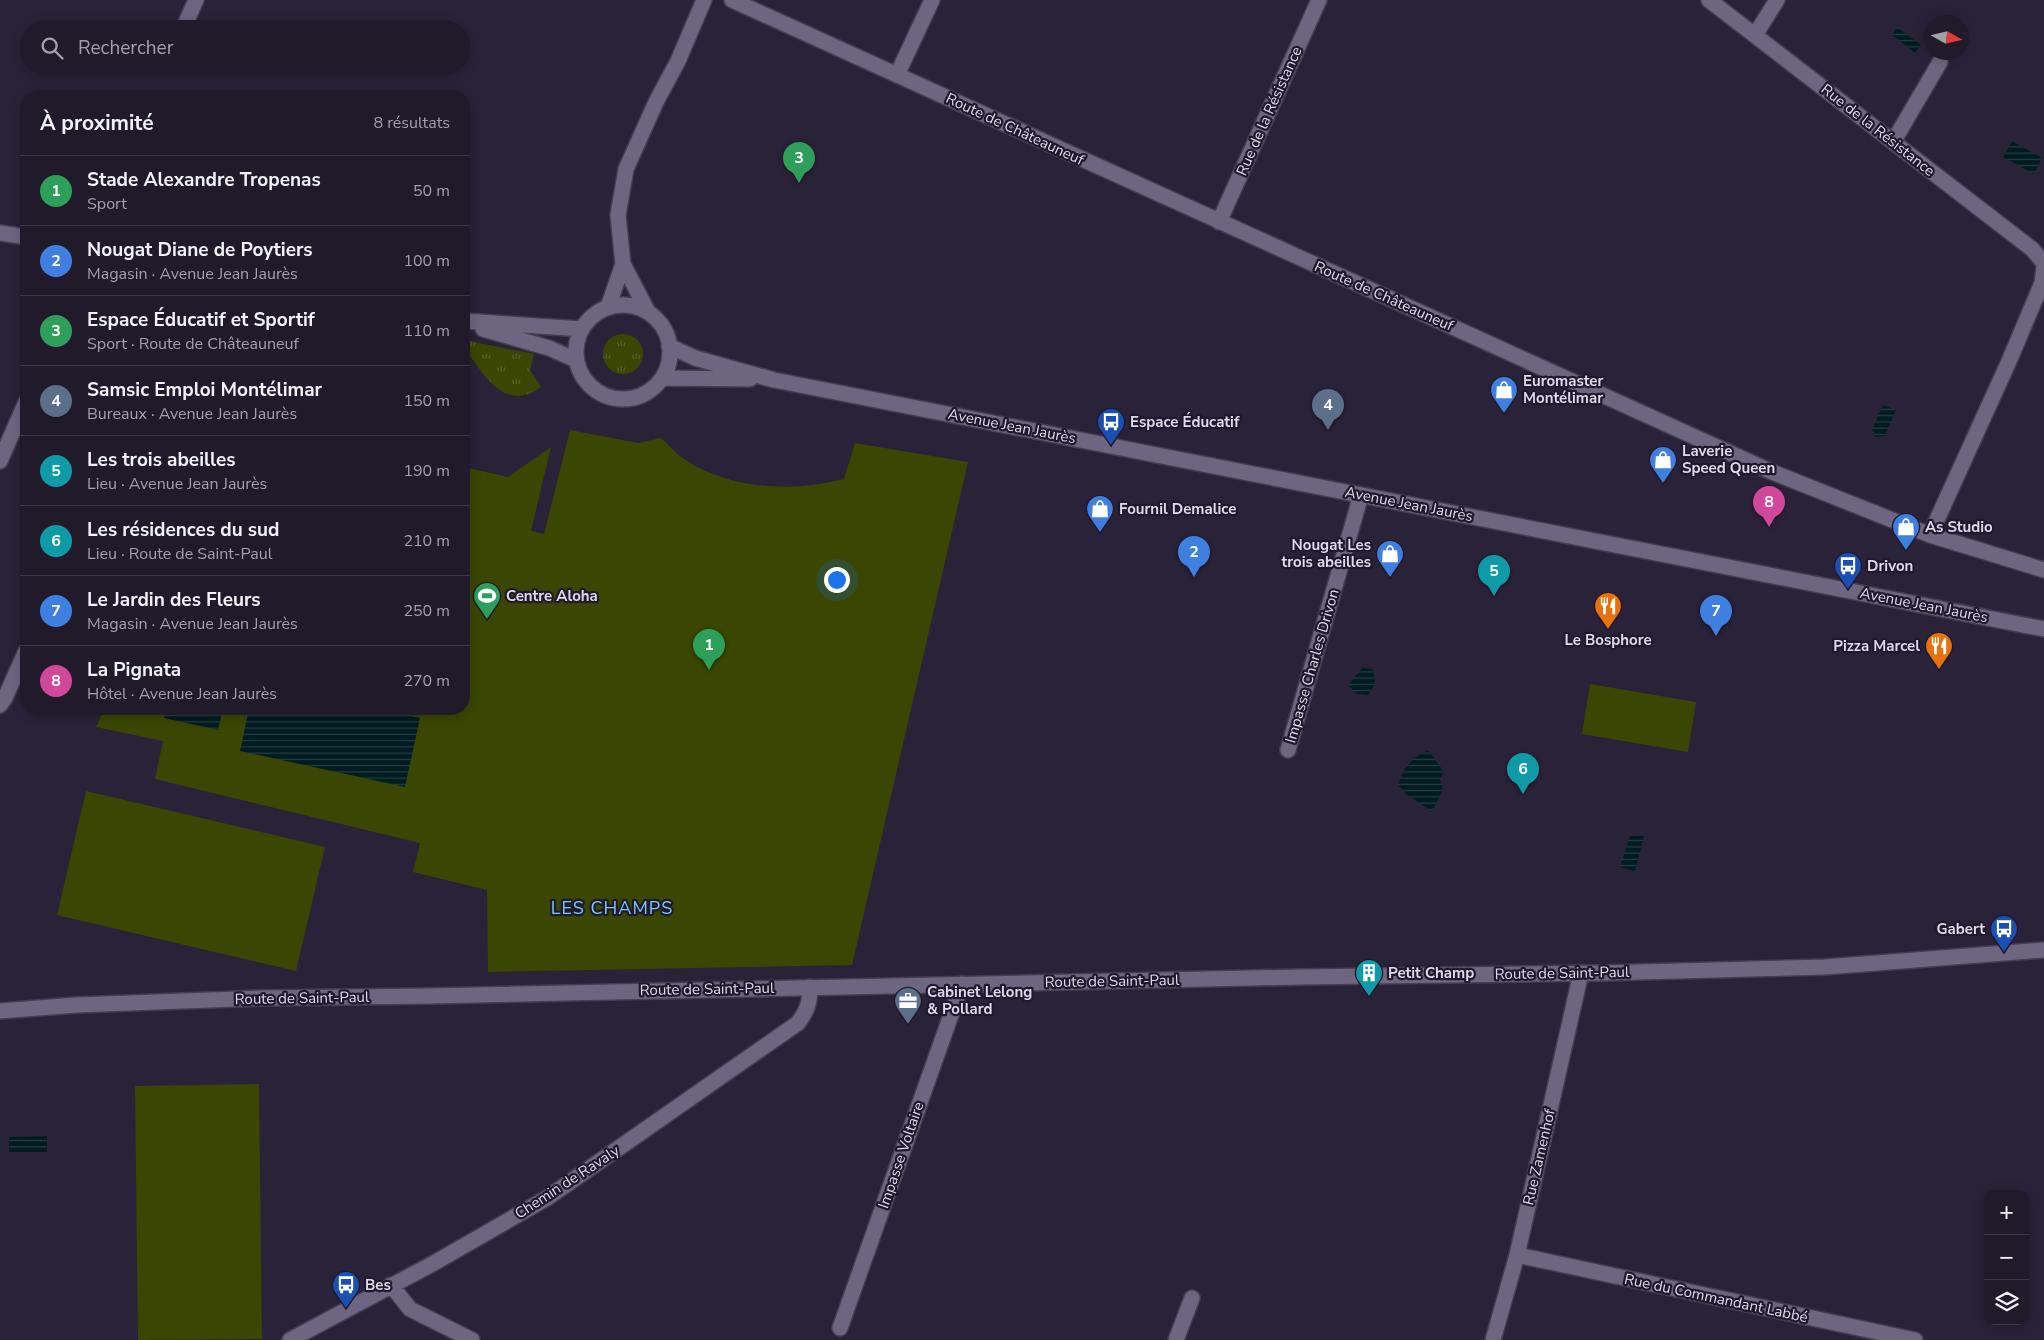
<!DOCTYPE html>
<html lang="fr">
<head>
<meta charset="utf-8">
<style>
	:root { --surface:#201a2b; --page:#2d2737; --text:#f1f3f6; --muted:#a2a1a9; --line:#3d3847; --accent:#b45309 }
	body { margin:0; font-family:"Nunito Sans",sans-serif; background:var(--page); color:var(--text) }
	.controls { position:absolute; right:15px; bottom:15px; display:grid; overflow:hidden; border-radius:10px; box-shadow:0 2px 12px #0003 }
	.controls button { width:45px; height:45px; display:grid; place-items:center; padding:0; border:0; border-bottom:1px solid var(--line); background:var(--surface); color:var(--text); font:25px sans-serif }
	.compass { position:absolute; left:1924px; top:15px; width:45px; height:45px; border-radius:50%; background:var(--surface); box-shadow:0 2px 12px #0003; rotate:98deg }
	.you { position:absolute; left:836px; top:579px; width:18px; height:18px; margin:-12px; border:4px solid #fff; border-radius:50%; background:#1a73e8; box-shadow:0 0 0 8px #1a73e833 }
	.badge { display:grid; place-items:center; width:32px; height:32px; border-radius:50%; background:var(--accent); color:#fff; font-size:16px; font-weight:700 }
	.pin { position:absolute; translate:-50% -41px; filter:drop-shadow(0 1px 2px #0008) }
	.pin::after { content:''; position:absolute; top:26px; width:18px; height:15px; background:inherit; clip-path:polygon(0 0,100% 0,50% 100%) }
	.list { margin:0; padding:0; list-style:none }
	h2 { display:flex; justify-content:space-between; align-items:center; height:65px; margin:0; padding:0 20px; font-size:21px }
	h2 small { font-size:16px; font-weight:400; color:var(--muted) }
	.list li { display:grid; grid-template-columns:32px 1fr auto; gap:15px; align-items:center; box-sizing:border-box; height:70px; padding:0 20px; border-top:1px solid var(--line) }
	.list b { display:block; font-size:19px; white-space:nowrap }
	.list p { margin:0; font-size:16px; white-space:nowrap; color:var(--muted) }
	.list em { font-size:16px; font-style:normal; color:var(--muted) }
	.icon { flex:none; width:28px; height:28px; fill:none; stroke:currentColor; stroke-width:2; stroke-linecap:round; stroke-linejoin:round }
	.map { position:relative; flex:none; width:2044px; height:1340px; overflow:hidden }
	.search { position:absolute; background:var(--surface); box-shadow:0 2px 12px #0003; left:20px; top:20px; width:450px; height:55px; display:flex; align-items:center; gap:12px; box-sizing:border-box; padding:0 18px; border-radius:28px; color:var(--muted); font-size:19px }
	.panel { position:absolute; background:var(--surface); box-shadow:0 2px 12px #0003; left:20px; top:90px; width:450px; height:625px; border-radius:20px }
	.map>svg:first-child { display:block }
</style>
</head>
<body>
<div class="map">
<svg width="2044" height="1340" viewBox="0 0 2044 1340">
	<defs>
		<pattern id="grass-tufts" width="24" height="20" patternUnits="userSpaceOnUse" patternTransform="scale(1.25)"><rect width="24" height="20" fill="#3a4602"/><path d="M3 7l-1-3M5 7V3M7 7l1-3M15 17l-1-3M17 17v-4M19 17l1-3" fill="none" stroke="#566027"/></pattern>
		<pattern id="water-rules" width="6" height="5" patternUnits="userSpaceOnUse" patternTransform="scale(1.25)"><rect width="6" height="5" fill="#001c21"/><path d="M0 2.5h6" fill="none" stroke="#253c41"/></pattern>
	</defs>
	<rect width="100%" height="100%" fill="#2a2239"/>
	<path fill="url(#grass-tufts)" d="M603 354a20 20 0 1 1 40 0a20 20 0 1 1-40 0Z
		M464 340 534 354 530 370 541 387C513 408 492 388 476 364 470 356 464 350 464 340Z"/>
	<path fill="#3a4602" d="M570 430 638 443 661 438C669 445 677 455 687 461 734 490 792 492 844 479L855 443 968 462 852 965 488 972 487 890 413 872 420 843 155 779 163 741 96 727 104 709H464V467L508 477 551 447 531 531 544 534Z
		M1590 684 1696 702 1688 752 1582 734Z
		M86 791 325 847 296 971 57 915Z
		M259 1084 262 1339 138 1340 135 1086Z"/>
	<path fill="url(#water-rules)" d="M1897 27 1921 45 1915 53 1892 35Z
		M2012 141 2042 158 2034 174 2003 157Z
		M1883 405 1896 410 1885 436 1875 437V433L1872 430Z
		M1362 668 1373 669C1375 680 1376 687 1368 695L1357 694 1348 685Z
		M166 709H223L218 730 164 718Z
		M249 709H380L420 718 405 787 240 751Z
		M1428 750 1444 772 1440 779 1443 790 1432 811 1407 795 1398 785C1405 765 1410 760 1428 750Z
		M1630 836H1644L1635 871 1620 867Z
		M47 1136V1152H9V1137Z"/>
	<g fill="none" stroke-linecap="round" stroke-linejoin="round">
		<defs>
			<path id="minor" d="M1709 0 2032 249 2044 263
				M183 29 196 0
				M1755 35 1777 0
				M897 75 932 0
				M1893 142 1940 62
				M1219 222 1319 0
				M608 307 623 264
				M648 312 623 264 618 215 626 169 656 102 678 61 704 0
				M0 461 26 402
				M1930 535 2010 359 2042 283 2044 267
				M0 705 5 698 26 651
				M1288 750 1361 495
				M1517 1255 1915 1340
				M391 1285 410 1309 472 1340
				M840 1328 962 984
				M290 1340 434 1263 547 1198 798 1023C807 1011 810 1003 810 987
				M1176 1340 1192 1298
				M1493 1340 1517 1255 1581 973"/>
			<path id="tertiary" d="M0 1011 76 1005 263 998 429 996 1300 977 1602 973 1825 967 2044 950"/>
			<path id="secondary" d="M732 0 1772 472 1930 535 2044 570
				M0 233 26 237
				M576 352a47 47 0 1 1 94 0a47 47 0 1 1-94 0Z
				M464 321 582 329
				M483 329 549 348 576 360
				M669 346 695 358 774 380 2044 629
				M662 378 750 379"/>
		</defs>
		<use href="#minor" stroke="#443d4f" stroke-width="18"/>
		<use href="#tertiary" stroke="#443d4f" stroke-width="18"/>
		<use href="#secondary" stroke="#443d4f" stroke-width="18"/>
		<use href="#minor" stroke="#6e6680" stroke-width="15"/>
		<use href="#tertiary" stroke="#6e6680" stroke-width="15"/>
		<use href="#secondary" stroke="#6e6680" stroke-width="15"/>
	</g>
	<defs>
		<symbol id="shop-pin" viewBox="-11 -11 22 30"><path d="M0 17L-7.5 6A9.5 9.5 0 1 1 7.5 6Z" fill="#3f7fe0" stroke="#20192e"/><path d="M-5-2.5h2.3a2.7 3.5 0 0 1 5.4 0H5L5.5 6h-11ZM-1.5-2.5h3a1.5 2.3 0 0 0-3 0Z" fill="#fff"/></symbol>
		<symbol id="bus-pin" viewBox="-11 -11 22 30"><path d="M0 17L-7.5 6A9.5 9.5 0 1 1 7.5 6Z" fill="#1a4fb4" stroke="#20192e"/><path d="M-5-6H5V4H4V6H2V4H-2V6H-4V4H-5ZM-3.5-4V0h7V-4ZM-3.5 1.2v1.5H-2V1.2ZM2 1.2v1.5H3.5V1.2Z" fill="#fff"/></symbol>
		<symbol id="stadium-pin" viewBox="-11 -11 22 30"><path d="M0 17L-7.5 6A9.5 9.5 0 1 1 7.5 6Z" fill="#2e9e5b" stroke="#20192e"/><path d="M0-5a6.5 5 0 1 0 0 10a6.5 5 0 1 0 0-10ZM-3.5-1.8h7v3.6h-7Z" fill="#fff"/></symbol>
		<symbol id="restaurant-pin" viewBox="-11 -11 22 30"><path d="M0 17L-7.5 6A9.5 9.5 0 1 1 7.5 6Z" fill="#e8710a" stroke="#20192e"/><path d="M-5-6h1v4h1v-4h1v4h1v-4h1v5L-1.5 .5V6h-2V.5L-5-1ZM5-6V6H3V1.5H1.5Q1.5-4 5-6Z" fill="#fff"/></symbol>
		<symbol id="building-pin" viewBox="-11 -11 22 30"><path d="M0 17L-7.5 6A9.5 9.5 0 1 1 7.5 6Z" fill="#0f9aa8" stroke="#20192e"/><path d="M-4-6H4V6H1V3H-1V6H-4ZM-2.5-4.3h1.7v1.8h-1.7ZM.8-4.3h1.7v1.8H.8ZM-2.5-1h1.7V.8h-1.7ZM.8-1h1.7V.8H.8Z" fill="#fff"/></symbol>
		<symbol id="office-pin" viewBox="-11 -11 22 30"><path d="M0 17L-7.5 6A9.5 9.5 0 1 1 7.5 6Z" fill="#5c6f8a" stroke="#20192e"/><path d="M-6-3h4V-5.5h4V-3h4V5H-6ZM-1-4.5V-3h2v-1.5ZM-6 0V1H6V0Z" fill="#fff"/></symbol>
	</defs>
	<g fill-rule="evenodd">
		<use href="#shop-pin" x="1488" y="374" width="32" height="43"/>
		<use href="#bus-pin" x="1095" y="406" width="32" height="43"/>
		<use href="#shop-pin" x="1647" y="444" width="32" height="43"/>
		<use href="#shop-pin" x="1084" y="493" width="32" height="43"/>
		<use href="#shop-pin" x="1890" y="511" width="32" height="43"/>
		<use href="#shop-pin" x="1374" y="538" width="32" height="43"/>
		<use href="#bus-pin" x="1832" y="550" width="32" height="43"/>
		<use href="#stadium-pin" x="471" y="580" width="32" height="43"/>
		<use href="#restaurant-pin" x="1592" y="590" width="32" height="43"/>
		<use href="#restaurant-pin" x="1923" y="630" width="32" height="43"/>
		<use href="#bus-pin" x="1988" y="913" width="32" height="43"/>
		<use href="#building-pin" x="1353" y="957" width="32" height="43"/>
		<use href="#office-pin" x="892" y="985" width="32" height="43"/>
		<use href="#bus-pin" x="330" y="1269" width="32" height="43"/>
	</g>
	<g text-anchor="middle" stroke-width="4.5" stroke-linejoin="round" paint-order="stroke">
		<g font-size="15" fill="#dedae9" stroke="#20192e">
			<text transform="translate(1269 111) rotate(-66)" y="5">Rue de la Résistance</text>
			<text transform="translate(1015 129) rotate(25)" y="5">Route de Châteauneuf</text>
			<text transform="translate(1878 130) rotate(38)" y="5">Rue de la Résistance</text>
			<text transform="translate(1384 296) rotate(24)" y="5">Route de Châteauneuf</text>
			<text transform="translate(1012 426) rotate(11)" y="5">Avenue Jean Jaurès</text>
			<text transform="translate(1409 504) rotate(11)" y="5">Avenue Jean Jaurès</text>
			<text transform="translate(1924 605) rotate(11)" y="5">Avenue Jean Jaurès</text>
			<text transform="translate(1312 666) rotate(-74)" y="5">Impasse Charles Drivon</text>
			<text transform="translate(1562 973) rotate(-1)" y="5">Route de Saint-Paul</text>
			<text transform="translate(1112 981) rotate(-1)" y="5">Route de Saint-Paul</text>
			<text transform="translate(707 989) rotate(-1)" y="5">Route de Saint-Paul</text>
			<text transform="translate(302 998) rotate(-1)" y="5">Route de Saint-Paul</text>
			<text transform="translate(901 1155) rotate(-71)" y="5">Impasse Voltaire</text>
			<text transform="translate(1539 1157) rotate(-77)" y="5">Rue Zamenhof</text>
			<text transform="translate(567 1182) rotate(-33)" y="5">Chemin de Ravaly</text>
			<text transform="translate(1716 1298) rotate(12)" y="5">Rue du Commandant Labbé</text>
		</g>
		<g font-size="15" font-weight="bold" fill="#dedae9" stroke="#20192e" text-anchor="start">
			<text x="1523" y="386">Euromaster<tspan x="1523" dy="17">Montélimar</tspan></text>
			<text x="1130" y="427">Espace Éducatif</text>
			<text x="1682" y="456">Laverie<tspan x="1682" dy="17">Speed Queen</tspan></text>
			<text x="1119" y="514">Fournil Demalice</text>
			<text x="1925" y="532">As Studio</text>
			<text x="1371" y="550" text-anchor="end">Nougat Les<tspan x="1371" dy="17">trois abeilles</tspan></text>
			<text x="1867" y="571">Drivon</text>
			<text x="506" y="601">Centre Aloha</text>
			<text x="1608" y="645" text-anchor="middle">Le Bosphore</text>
			<text x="1920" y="651" text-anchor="end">Pizza Marcel</text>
			<text x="1985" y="934" text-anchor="end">Gabert</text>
			<text x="1388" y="978">Petit Champ</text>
			<text x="927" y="997">Cabinet Lelong<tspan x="927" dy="17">&amp; Pollard</tspan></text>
			<text x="365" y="1290">Bes</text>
		</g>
		<g font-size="18" letter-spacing="1" fill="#77caf3" stroke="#20192e">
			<text x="612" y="914">LES CHAMPS</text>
		</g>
	</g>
</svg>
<div class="controls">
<button>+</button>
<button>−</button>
<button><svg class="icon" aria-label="layers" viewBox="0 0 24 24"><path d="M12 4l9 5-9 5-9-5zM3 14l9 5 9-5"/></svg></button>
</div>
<svg class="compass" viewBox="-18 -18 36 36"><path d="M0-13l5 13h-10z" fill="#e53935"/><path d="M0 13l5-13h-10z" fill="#a2a1a9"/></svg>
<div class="you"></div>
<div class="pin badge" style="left:709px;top:670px;background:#2e9e5b">1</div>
<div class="pin badge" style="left:1194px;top:577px;background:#3f7fe0">2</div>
<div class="pin badge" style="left:799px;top:183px;background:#2e9e5b">3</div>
<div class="pin badge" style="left:1328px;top:430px;background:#5c6f8a">4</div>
<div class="pin badge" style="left:1494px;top:596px;background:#0f9aa8">5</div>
<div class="pin badge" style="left:1523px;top:794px;background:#0f9aa8">6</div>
<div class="pin badge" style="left:1716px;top:636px;background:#3f7fe0">7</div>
<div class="pin badge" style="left:1769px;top:527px;background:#d1479c">8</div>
<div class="search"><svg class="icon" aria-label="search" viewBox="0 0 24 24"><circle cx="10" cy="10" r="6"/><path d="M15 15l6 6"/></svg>Rechercher</div>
<section class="panel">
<h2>À proximité<small>8 résultats</small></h2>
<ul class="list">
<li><span class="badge" style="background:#2e9e5b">1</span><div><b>Stade Alexandre Tropenas</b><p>Sport</p></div><em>50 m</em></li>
<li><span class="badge" style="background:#3f7fe0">2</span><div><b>Nougat Diane de Poytiers</b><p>Magasin · Avenue Jean Jaurès</p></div><em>100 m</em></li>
<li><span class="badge" style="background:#2e9e5b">3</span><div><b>Espace Éducatif et Sportif</b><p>Sport · Route de Châteauneuf</p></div><em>110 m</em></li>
<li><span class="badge" style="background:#5c6f8a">4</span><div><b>Samsic Emploi Montélimar</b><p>Bureaux · Avenue Jean Jaurès</p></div><em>150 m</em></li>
<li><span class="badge" style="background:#0f9aa8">5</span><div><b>Les trois abeilles</b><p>Lieu · Avenue Jean Jaurès</p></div><em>190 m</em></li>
<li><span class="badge" style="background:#0f9aa8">6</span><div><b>Les résidences du sud</b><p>Lieu · Route de Saint-Paul</p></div><em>210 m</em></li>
<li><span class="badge" style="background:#3f7fe0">7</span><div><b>Le Jardin des Fleurs</b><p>Magasin · Avenue Jean Jaurès</p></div><em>250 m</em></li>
<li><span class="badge" style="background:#d1479c">8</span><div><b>La Pignata</b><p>Hôtel · Avenue Jean Jaurès</p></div><em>270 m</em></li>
</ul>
</section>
</div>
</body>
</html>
